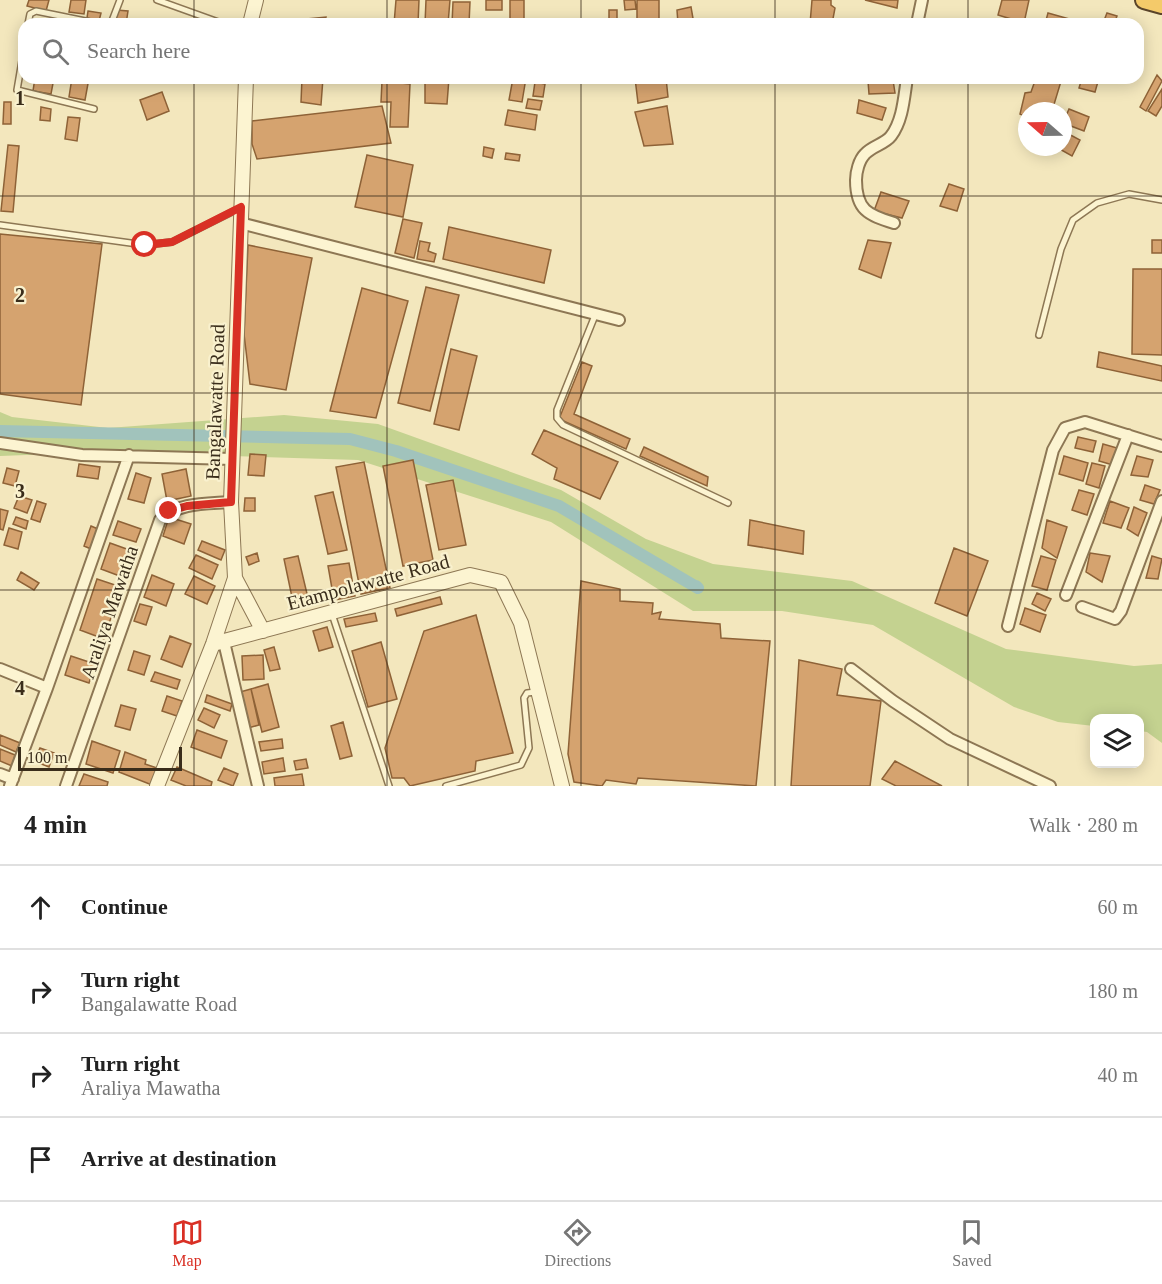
<!DOCTYPE html>
<html lang="en">
<head>
<meta charset="utf-8">
<style>
	:root { --surface:#fff; --page:#f2f2f2; --text:#222; --muted:#767676; --line:#e0e0e0; --accent:#d93025 }
	body { margin:0; font-family:"Times New Roman",serif; background:var(--page); color:var(--text) }
	.controls { position:absolute; right:18px; bottom:18px; display:grid; overflow:hidden; border-radius:12px; box-shadow:0 3px 15px #0003 }
	.controls button { width:54px; height:54px; display:grid; place-items:center; padding:0; border:0; border-bottom:2px solid var(--line); background:var(--surface); color:var(--text); font:30px sans-serif }
	.compass { position:absolute; left:1018px; top:102px; width:54px; height:54px; border-radius:50%; background:var(--surface); box-shadow:0 3px 15px #0003; rotate:290deg }
	.scale { position:absolute; left:18px; bottom:15px; width:164px; box-sizing:border-box; padding-left:6px; border:3px solid #3a2d1b; border-top:0; font-size:16px; line-height:21px; white-space:nowrap; color:#3a2d1b; -webkit-text-stroke:4px #f9f1ce; paint-order:stroke }
	.stop { position:absolute; width:18px; height:18px; margin:-14px; border:4px solid #d93025; border-radius:50%; background:#fff }
	.stop.end { background:#d93025; border-color:#fff; box-shadow:0 2px 6px #0008 }
	.list { margin:0; padding:0; list-style:none }
	h2 { display:flex; justify-content:space-between; align-items:center; height:78px; margin:0; padding:0 24px; font-size:26px }
	h2 small { font-size:20px; font-weight:400; color:var(--muted) }
	.list li { display:grid; grid-template-columns:39px 1fr auto; gap:18px; align-items:center; box-sizing:border-box; height:84px; padding:0 24px; border-top:2px solid var(--line) }
	.list b { display:block; font-size:22px; white-space:nowrap }
	.list p { margin:0; font-size:20px; white-space:nowrap; color:var(--muted) }
	.list em { font-size:20px; font-style:normal; color:var(--muted) }
	.icon { flex:none; width:33px; height:33px; fill:none; stroke:currentColor; stroke-width:2; stroke-linecap:round; stroke-linejoin:round }
	.map { position:relative; flex:none; width:1162px; height:786px; overflow:hidden }
	.search { position:absolute; background:var(--surface); box-shadow:0 3px 15px #0003; left:18px; right:18px; top:18px; height:66px; display:flex; align-items:center; gap:15px; box-sizing:border-box; padding:0 21px; border-radius:18px; color:var(--muted); font-size:22px }
	.sheet { height:414px; background:var(--surface) }
	nav { display:flex; justify-content:space-around; align-items:center; box-sizing:border-box; height:84px; border-top:2px solid var(--line); background:var(--surface); font-size:16px; color:var(--muted) }
	nav a { display:grid; justify-items:center; gap:3px }
	nav .on { color:var(--accent) }
	.map>svg:first-child { display:block }
</style>
</head>
<body>
<div class="map">
<svg width="1162" height="786" viewBox="0 0 1162 786">
	<rect width="100%" height="100%" fill="#f3e7bd"/>
	<path fill="#c4d290" d="M0 412 12 417 108 428 284 415 378 424 561 490 646 539 713 564 852 581 1006 649 1134 666 1162 664V743L1147 732 1140 731V718H1094V726L1058 722 1014 707 873 625 782 611H693L551 522 358 460 105 452 0 456Z"/>
	<g fill="none" stroke-linecap="round" stroke-linejoin="round">
		<path stroke="#a1c3bc" stroke-width="12" d="M0 431 350 439 396 451 559 506 698 588 696 586"/>
	</g>
	<path fill="#d5a36f" stroke="#8e6237" stroke-width="1.5" d="M29 0H49L46 11 27 6Z
		M71 0H86L84 14 69 12Z
		M396 0H419L418 24H394Z
		M426 0H450L448 24H425Z
		M486 0H502V10H486Z
		M510 0H524V24H510Z
		M624 0H635L636 9 625 10Z
		M637 0H659V24H637Z
		M812 0H831V5L835 8 832 24H810Z
		M865 0H898L897 8Z
		M1002 0H1029L1024 23 998 15Z
		M453 2H470L469 24H452Z
		M691 7 694 24H678L677 10Z
		M116 10 128 11 126 24H114Z
		M609 10H617V24H609Z
		M88 11 101 13 99 21 87 18Z
		M1048 13 1080 22 1079 24H1045Z
		M1107 13 1117 16 1114 24 1103 23Z
		M326 17 325 24H307V19Z
		M1157 75 1162 81 1146 111 1140 107Z
		M35 78H54L51 94 33 91Z
		M72 78H89L85 100 69 97Z
		M302 78H323L321 105 301 102Z
		M425 78H449L447 104 425 103Z
		M513 78H526L522 102 509 100Z
		M635 78H666L668 97 638 103Z
		M1036 78H1062L1052 111H1027V117L1020 114 1025 93 1031 92Z
		M1082 78H1099L1095 92 1079 88Z
		M893 80 895 93 869 94 868 81Z
		M382 81 410 84 408 127H390L391 102H381Z
		M535 82 545 84 543 97 533 96Z
		M1162 89V106L1156 116 1148 111Z
		M162 92 169 111 147 120 140 100Z
		M528 99 542 101 540 110 526 108Z
		M859 100 886 108 882 120 857 113Z
		M4 102H11V124H3Z
		M382 106 391 143 257 159 252 144V121Z
		M667 106 673 144 644 146 635 112Z
		M41 107 51 109 50 121 40 120Z
		M1069 109 1089 117 1084 131 1063 123Z
		M508 110 537 115 535 130 505 125Z
		M68 117 80 118 77 141 65 139Z
		M1063 131 1080 140 1072 156 1056 147H1063Z
		M8 145 19 146 13 212 1 211Z
		M484 147 494 149 492 158 483 156Z
		M506 153 520 155 519 161 505 159Z
		M367 155 413 165 403 217 355 207Z
		M949 184 964 189 957 211 940 206Z
		M881 192 909 201 902 218 874 211Z
		M403 219 422 223 414 258 395 253Z
		M449 227 551 250 544 283 443 259Z
		M0 234 102 244 81 405 0 394Z
		M868 240 891 243 881 278 859 269Z
		M1152 240H1162V253H1152Z
		M420 241 430 243 428 251 436 254 434 262 417 259Z
		M248 245 312 258 286 390 250 384 244 334Z
		M1133 269H1162V355L1132 354Z
		M426 287 459 295 430 411 398 403Z
		M362 288 408 301 376 418 330 411Z
		M451 349 477 356 459 430 434 424Z
		M1099 352 1162 366V381L1097 367Z
		M582 362 592 366 574 414 630 439 626 449 559 419Z
		M544 430 618 462 600 499 554 479 557 468 532 454Z
		M1078 437 1096 441 1093 452 1075 448Z
		M1103 444 1117 448 1113 465 1099 461Z
		M644 447 708 477 707 486 640 456Z
		M250 454 266 455 264 476 248 475Z
		M1064 456 1088 463 1083 481 1059 474Z
		M1137 456 1153 460 1148 477 1131 475Z
		M413 460 433 560 403 566 383 466Z
		M364 462 390 588 361 594 336 467Z
		M1092 463 1105 466 1099 488 1086 484Z
		M79 464 100 467 98 479 77 476Z
		M7 468 19 471 15 486 3 483Z
		M186 469 191 496 167 501 162 474Z
		M136 473 151 478 144 503 128 499Z
		M453 480 466 545 439 550 426 485Z
		M1145 485 1160 490 1154 504 1140 500Z
		M1079 490 1094 494 1087 515 1072 510Z
		M333 492 347 550 328 554 315 496Z
		M19 496 32 500 27 513 14 508Z
		M245 498H255V511H244Z
		M37 501 46 504 40 522 31 519Z
		M1110 501 1129 508 1121 528 1103 523Z
		M1134 507 1147 513 1138 536 1127 529Z
		M0 509 8 511 3 530 0 529Z
		M16 517 28 521 26 529 13 524Z
		M169 517 191 524 184 544 163 536Z
		M750 520 804 531 803 554 748 545Z
		M1047 520 1067 527 1057 558 1042 548Z
		M118 521 141 529 136 542 113 535Z
		M91 526 98 529 91 549 84 546Z
		M9 528 22 532 18 549 4 545Z
		M202 541 225 550 221 560 198 550Z
		M110 543 135 552 125 578 101 569Z
		M954 548 988 561 967 616 935 603Z
		M257 553 259 561 249 565 246 557Z
		M1090 553 1110 556 1102 582 1086 572Z
		M196 555 218 565 212 579 189 568Z
		M298 556 308 598 293 602 284 559Z
		M1041 556 1056 560 1047 590 1032 586Z
		M1152 556 1162 559 1158 579 1146 578Z
		M349 563 355 596 334 600 328 566Z
		M21 572 39 583 34 590 17 580Z
		M152 575 174 584 166 606 144 597Z
		M194 576 215 586 207 604 185 594Z
		M97 579 121 587 104 639 80 630Z
		M581 581 620 589V601L653 603 652 614 661 612 659 619 720 624 721 638 770 641 756 786 638 778 636 784 606 780 602 786 574 782 568 754Z
		M1037 593 1051 599 1045 611 1032 604Z
		M440 597 442 604 397 616 395 609Z
		M140 604 152 607 146 625 134 621Z
		M1025 608 1046 615 1040 632 1020 624Z
		M375 613 377 621 346 627 344 619Z
		M476 615 513 753 476 761 475 771 410 786 404 778H392L385 748 424 631Z
		M327 627 333 647 319 651 313 631Z
		M170 636 191 644 182 667 161 659Z
		M381 642 397 699 368 707 352 651Z
		M274 647 280 669 270 671 264 650Z
		M134 651 150 656 144 675 128 670Z
		M263 655 264 679 243 680 242 656Z
		M71 656 95 664 89 683 65 675Z
		M799 660 842 669 837 695 881 701 870 786H791Z
		M155 672 180 680 177 689 151 681Z
		M268 684 279 727 262 732 251 689Z
		M251 689 259 725 248 728 240 692Z
		M207 695 232 704 230 711 205 702Z
		M167 696 182 701 177 716 162 711Z
		M121 705 136 709 130 730 115 726Z
		M204 708 220 715 214 728 198 720Z
		M343 722 352 756 340 759 331 726Z
		M197 730 227 741 221 758 191 747Z
		M0 735 20 743 16 752 0 745Z
		M282 739 283 748 261 751 259 742Z
		M92 741 120 751 113 773 86 764Z
		M40 748 54 753 49 767 34 761Z
		M0 749 15 755 12 766 0 761Z
		M125 752 146 760 145 764 157 768 152 785 119 772Z
		M283 758 285 771 264 774 262 762Z
		M306 759 308 768 296 770 294 761Z
		M895 761 942 786H896L882 779Z
		M177 767 212 782 211 786H186L171 780Z
		M224 768 238 774 233 786 218 780Z
		M84 774 108 782 107 786H79Z
		M302 774 304 786H275L274 778Z"/>
	<g fill="none" stroke-linecap="round" stroke-linejoin="round">
		<defs>
			<path id="service" d="M157 0 224 24
				M28 24 30 14 36 11 100 24
				M108 24 112 21 120 0
				M24 49 17 90 94 109
				M0 225 145 245 172 242 240 208
				M596 313 557 410V418L563 425 728 503
				M1039 335 1061 249 1073 220 1097 203 1129 194 1162 200
				M332 614 389 786
				M446 786 521 765 529 748 524 698 527 693 536 692"/>
			<path id="minor" d="M917 24 922 0
				M240 223 619 320
				M894 223C868 215 856 210 856 180 856 172 859 160 865 154 872 146 885 144 891 136 903 120 904 97 907 78
				M0 443 82 455 233 459
				M1066 595 1128 435
				M1082 607 1115 619 1121 611 1162 501
				M1008 626 1053 450 1065 428 1085 422 1162 446
				M224 642 258 786
				M0 669 47 688
				M851 669 893 701 950 739 1050 786
				M0 774 13 779
				M10 786 47 688 129 455
				M66 786 160 520C179 502 206 504 231 502"/>
			<path id="tertiary" d="M250 24 256 0
				M235 578 263 631
				M213 644 470 575 501 582 521 623 562 786
				M157 786 213 644 235 578 231 502 246 78"/>
			<path id="trunk" d="M1144 0 1162 5"/>
		</defs>
		<use href="#service" stroke="#8d7754" stroke-width="8"/>
		<use href="#minor" stroke="#8d7754" stroke-width="14"/>
		<use href="#tertiary" stroke="#8d7754" stroke-width="16"/>
		<use href="#trunk" stroke="#5a4429" stroke-width="20"/>
		<use href="#service" stroke="#fcf4d1" stroke-width="5"/>
		<use href="#minor" stroke="#fcf4d1" stroke-width="10"/>
		<use href="#tertiary" stroke="#fcf4d1" stroke-width="14"/>
		<use href="#trunk" stroke="#f4ca6a" stroke-width="16"/>
	</g>
	<g fill="none" stroke-linecap="round" stroke-linejoin="round">
		<path stroke="#d93025" stroke-width="8" d="M145 245 172 242 241 207 231 502 187 506 169 511"/>
	</g>
	<path fill="none" stroke="#3a2d1b" stroke-width="1.5" stroke-opacity="0.55" d="M194 0V24M387 0V24M581 0V24M775 0V24M968 0V24M194 78V786M387 78V786M581 78V786M775 78V786M968 78V786M0 196H1162M0 393H1162M0 590H1162"/>
	<g text-anchor="middle" stroke-width="4.5" stroke-linejoin="round" paint-order="stroke">
		<g font-size="20" fill="#3a2d1b" stroke="#f9f1ce">
			<text transform="translate(215 402) rotate(-88)" y="7">Bangalawatte Road</text>
			<text transform="translate(368 582) rotate(-15)" y="7">Etampolawatte Road</text>
			<text transform="translate(109 612) rotate(-71)" y="7">Araliya Mawatha</text>
		</g>
	</g>
	<g font-size="20" text-anchor="middle" font-weight="bold" fill="#3a2d1b" stroke="#f9f1ce" stroke-width="4.5" stroke-linejoin="round" paint-order="stroke">
		<text x="20" y="105">1</text>
		<text x="20" y="302">2</text>
		<text x="20" y="498">3</text>
		<text x="20" y="695">4</text>
	</g>
</svg>
<div class="controls">
<button><svg class="icon" aria-label="layers" viewBox="0 0 24 24"><path d="M12 4l9 5-9 5-9-5zM3 14l9 5 9-5"/></svg></button>
</div>
<svg class="compass" viewBox="-18 -18 36 36"><path d="M0-13l5 13h-10z" fill="#e53935"/><path d="M0 13l5-13h-10z" fill="#767676"/></svg>
<div class="scale">100 m</div>
<div class="stop" style="left:145px;top:245px"></div>
<div class="stop end" style="left:169px;top:511px"></div>
<div class="search"><svg class="icon" aria-label="search" viewBox="0 0 24 24"><circle cx="10" cy="10" r="6"/><path d="M15 15l6 6"/></svg>Search here</div>
</div>
<section class="sheet">
<h2>4 min<small>Walk · 280 m</small></h2>
<ul class="list">
<li><svg class="icon" aria-label="ahead" viewBox="0 0 24 24"><path d="M12 20V5M6 11l6-6 6 6"/></svg><div><b>Continue</b></div><em>60 m</em></li>
<li><svg class="icon" aria-label="right" viewBox="0 0 24 24"><path d="M7 20v-9h11M14 6l5 5-5 5"/></svg><div><b>Turn right</b><p>Bangalawatte Road</p></div><em>180 m</em></li>
<li><svg class="icon" aria-label="right" viewBox="0 0 24 24"><path d="M7 20v-9h11M14 6l5 5-5 5"/></svg><div><b>Turn right</b><p>Araliya Mawatha</p></div><em>40 m</em></li>
<li><svg class="icon" aria-label="arrive" viewBox="0 0 24 24"><path d="M6 21V4h12l-3 4 3 4H6"/></svg><div><b>Arrive at destination</b></div></li>
</ul>
</section>
<nav>
<a class="on"><svg class="icon" aria-label="map" viewBox="0 0 24 24"><path d="M3 6l6-2 6 2 6-2v14l-6 2-6-2-6 2zM9 4v14M15 6v14"/></svg>Map</a>
<a><svg class="icon" aria-label="directions" viewBox="0 0 24 24"><path d="M12 3l9 9-9 9-9-9zM9 14v-3h6M13 9l2 2-2 2"/></svg>Directions</a>
<a><svg class="icon" aria-label="saved" viewBox="0 0 24 24"><path d="M7 4h10v16l-5-4-5 4z"/></svg>Saved</a>
</nav>
</body>
</html>
